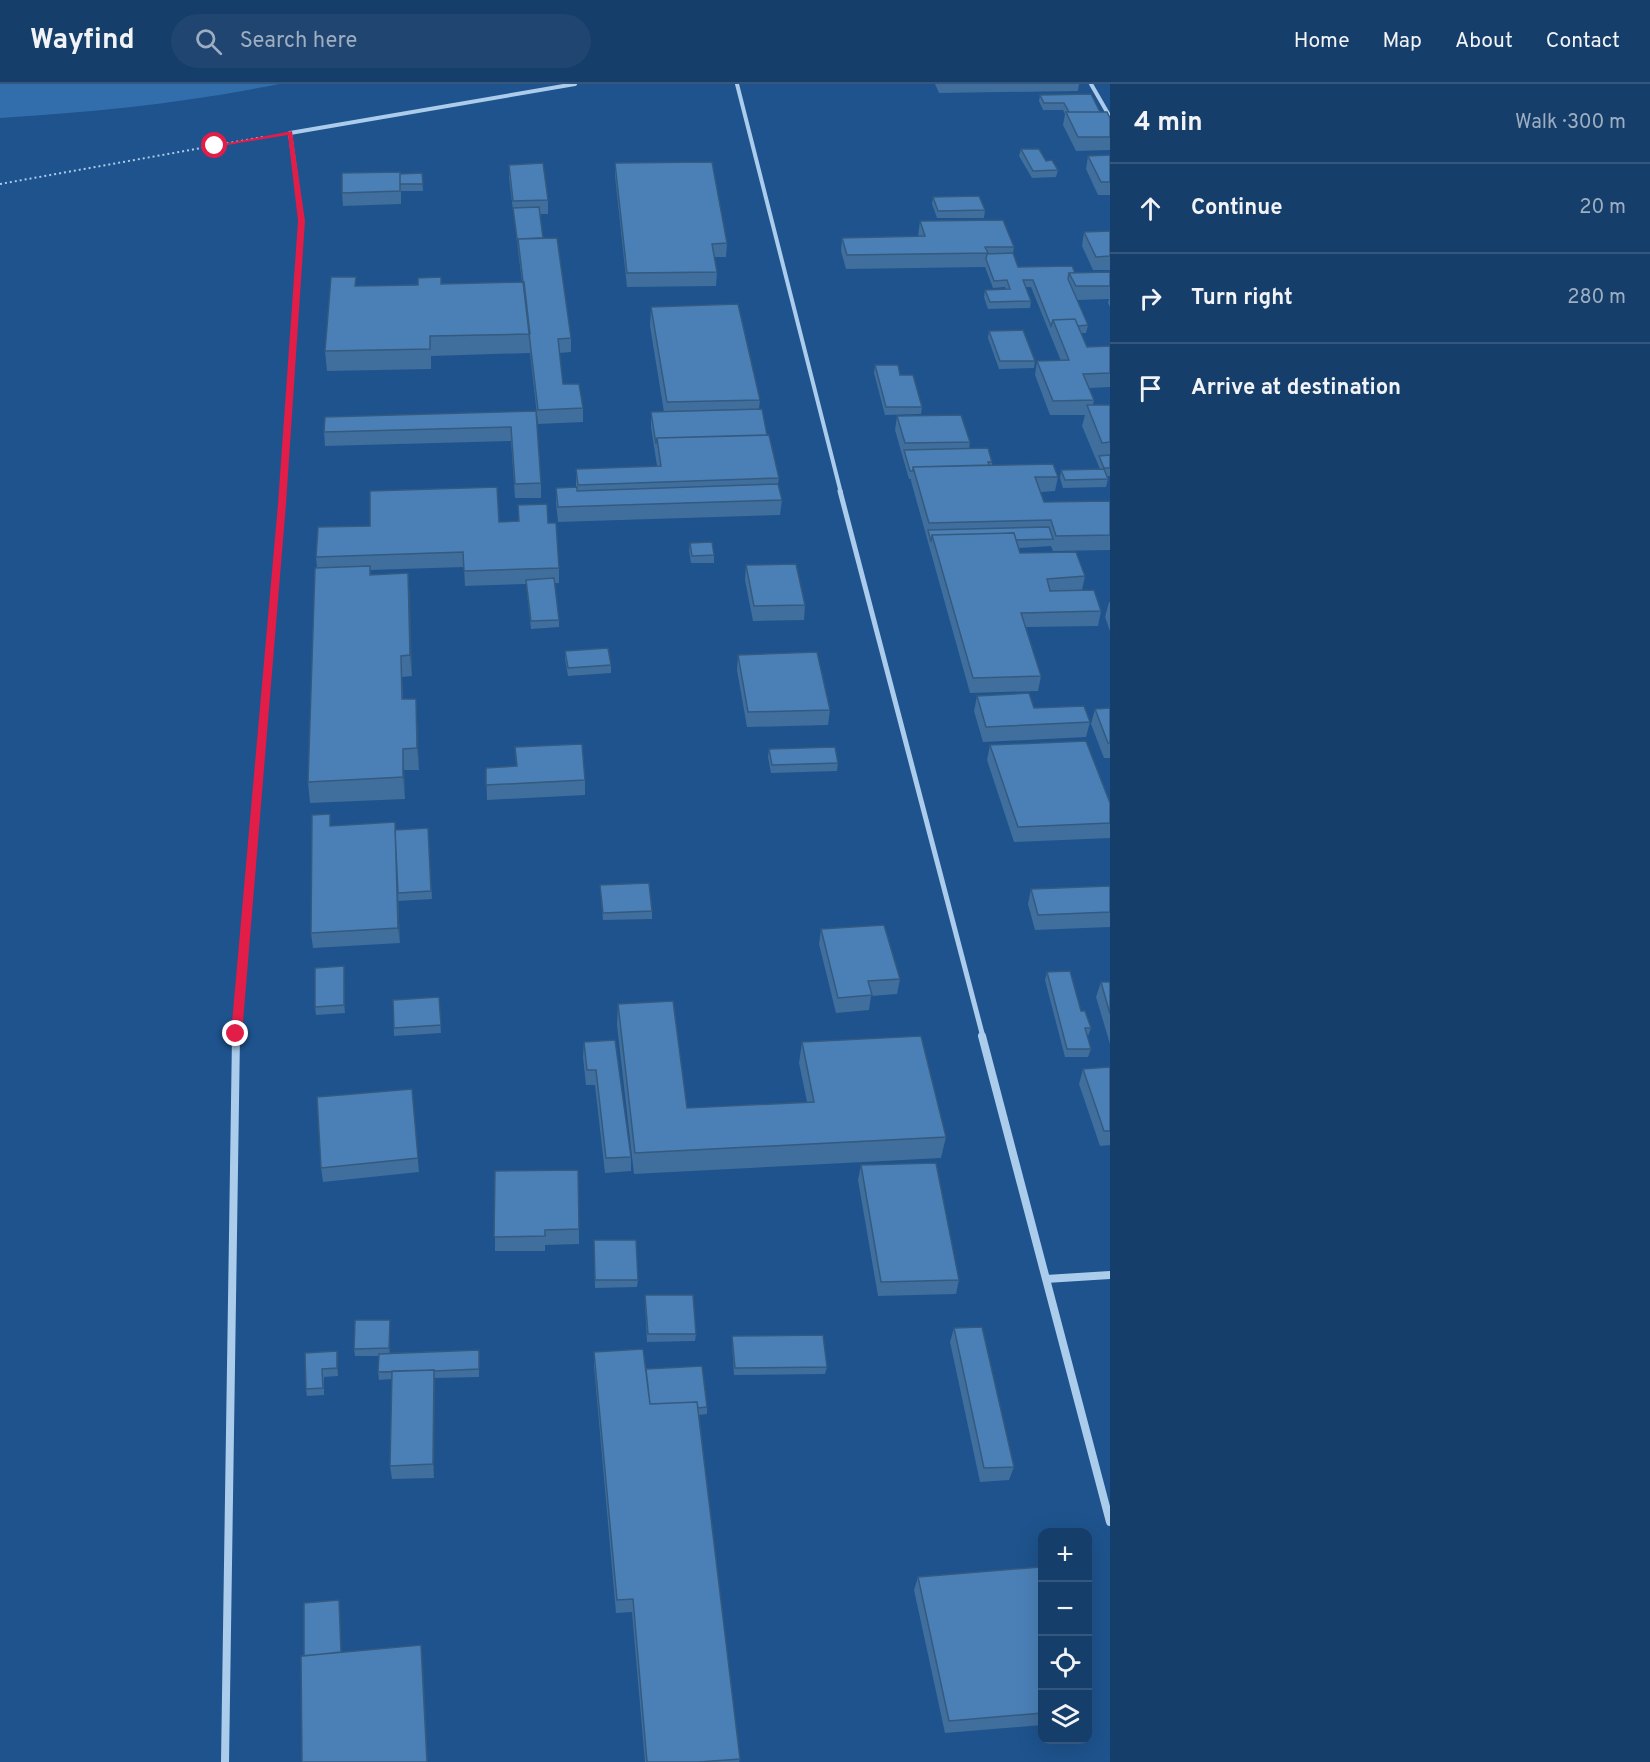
<!DOCTYPE html>
<html lang="en">
<head>
<meta charset="utf-8">
<style>
	:root { --surface:#163e6a; --page:#1f4570; --text:#f1f3f6; --muted:#9eaec1; --line:#35577e }
	body { margin:0; font-family:Overpass,sans-serif; background:var(--page); color:var(--text) }
	.controls { position:absolute; right:18px; bottom:18px; display:grid; overflow:hidden; border-radius:12px; box-shadow:0 6px 24px #0002 }
	.controls button { width:54px; height:54px; display:grid; place-items:center; padding:0; border:0; border-bottom:2px solid var(--line); background:var(--surface); color:var(--text); font:30px sans-serif }
	.stop { position:absolute; width:18px; height:18px; margin:-14px; border:4px solid #e11d48; border-radius:50%; background:#fff }
	.stop.end { background:#e11d48; border-color:#fff; box-shadow:0 2px 6px #0008 }
	.list { margin:0; padding:0; list-style:none }
	h2 { display:flex; justify-content:space-between; align-items:center; height:78px; margin:0; padding:0 24px; font-size:26px }
	h2 small { font-size:20px; font-weight:400; color:var(--muted) }
	.list li { display:grid; grid-template-columns:39px 1fr auto; gap:18px; align-items:center; box-sizing:border-box; height:90px; padding:0 24px; border-top:2px solid var(--line) }
	.list b { display:block; font-size:22px; white-space:nowrap }
	.list em { font-size:20px; font-style:normal; color:var(--muted) }
	.icon { flex:none; width:33px; height:33px; fill:none; stroke:currentColor; stroke-width:2; stroke-linecap:round; stroke-linejoin:round }
	.map { position:relative; flex:none; width:1110px; height:1678px; overflow:hidden }
	header { display:flex; align-items:center; gap:36px; box-sizing:border-box; height:84px; padding:0 30px; background:var(--surface); border-bottom:2px solid var(--line) }
	header strong { font-size:28px }
	nav { display:flex; gap:33px; margin-inline-start:auto; font-size:21px }
	.search { width:420px; height:54px; background:var(--page); display:flex; align-items:center; gap:15px; box-sizing:border-box; padding:0 21px; border-radius:33px; color:var(--muted); font-size:22px }
	main { display:flex }
	aside { flex:1; background:var(--surface) }
	.map>svg:first-child { display:block }
</style>
</head>
<body>
<header>
<strong>Wayfind</strong>
<div class="search"><svg class="icon" aria-label="search" viewBox="0 0 24 24"><circle cx="10" cy="10" r="6"/><path d="M15 15l6 6"/></svg>Search here</div>
<nav><a>Home</a><a>Map</a><a>About</a><a>Contact</a></nav>
</header>
<main>
<div class="map">
<svg width="1110" height="1678" viewBox="0 0 1110 1678">
	<rect width="100%" height="100%" fill="#1e538d"/>
	<path fill="#326eab" d="M0 0H279C185 19 96 28 0 34Z"/>
	<g fill="none" stroke-linecap="round" stroke-linejoin="round">
		<path stroke="#acccec" stroke-width="2" stroke-dasharray="2 3" stroke-linecap="butt" d="M0 100 263 53"/>
		<path stroke="#acccec" stroke-width="4" d="M737 0 841 409
			M1091 0 1110 33
			M283 409 302 137 290 49 575 0"/>
		<path stroke="#acccec" stroke-width="5" d="M840 407 983 953
			M236 953 283 407"/>
		<path stroke="#acccec" stroke-width="8" d="M982 952 1110 1438
			M1046 1195 1110 1191
			M225 1678 236 952"/>
	</g>
	<path fill="#406e9d" d="M935 0H1079L1078 7 939 9Z
		M1040 11 1100 28 1110 34V66L1076 67 1063 41 1065 30 1063 26H1043L1039 17Z
		M1021 65 1046 77 1058 86 1056 93 1032 94 1019 72Z
		M1110 71V111H1098L1086 85 1088 72Z
		M615 79 727 159 726 173H714L717 188 716 202 627 203 615 92Z
		M509 81 548 116V130H540L543 154 571 254V268L559 269 563 300 583 324V338L538 340 530 269 431 272V285L327 287 325 267 356 202 522 198 509 94Z
		M422 89 423 107H401V120L343 122 342 109Z
		M933 113 985 126 984 134H937L932 120Z
		M920 137 1014 163 1013 169 1018 183 1074 189 1110 188V223L1108 219 1109 215 1077 216 1088 241 1086 249H1081L1087 263 1110 262V303L1089 304 1094 316 1093 321H1110V392H1106L1108 395 1106 403 1063 404 1060 394 1061 386 1100 385 1082 342 1085 331H1050L1035 291 1037 277H1061L1031 203H1026L1031 217 1030 224 988 225 984 213 985 206H1006L1005 203 993 204 985 183 846 185 841 167 842 154 918 152Z
		M1110 147V186H1093L1082 162 1084 148Z
		M651 223 760 316 759 325 779 394 778 400 782 416 780 431 558 438 556 419V404L576 403V385L657 382 651 343V328H664L650 242Z
		M989 247 1035 277 1034 284 999 285 988 254Z
		M875 281 900 291 922 323 921 330 885 331 874 289Z
		M536 327 541 399V414H515L511 357 325 362 324 348Z
		M897 332 970 358 969 365 992 378V381L1058 393 1055 407 1041 408 1044 418 1110 417V466L1053 467 1051 462 1019 464 1020 469 1085 492 1082 506 1101 527 1098 542 1026 543 1041 592 1038 607 970 609 911 397V395H909L895 346Z
		M518 421 548 439 559 484V499H555L559 536V543L531 545 526 500 465 502 464 483 370 486 371 491 408 489 412 592 402 593 403 615 417 636 419 686H404L405 715 310 719 308 698 317 484 316 473 499 438 518 437Z
		M690 459 714 471V479H691L689 466Z
		M746 481 805 521 804 536 753 537 745 496Z
		M1109 518H1110V547L1105 533Z
		M565 567 611 581V589L568 592 565 575Z
		M738 571 830 626 828 641 747 643 737 586Z
		M977 612 1034 624 1090 638 1086 653 983 658 974 627Z
		M1110 624V674H1104L1091 640 1095 625Z
		M990 661 1110 719V754L1014 758 987 676Z
		M515 663 585 696V711L487 716 486 684 516 682Z
		M769 665 838 679 837 687 771 689 768 673Z
		M331 742 395 746 428 744 432 815 398 817V815L400 859 313 864 311 849Z
		M600 801 652 827V835L603 836Z
		M1110 802V843L1035 846 1028 820 1031 805Z
		M821 845 900 895 897 910 871 912 869 926 836 929 819 860Z
		M1047 888 1081 927 1091 944 1088 952H1087L1091 965 1088 973H1065L1045 896Z
		M344 890 345 929 316 931 315 923Z
		M1101 898H1110V960L1096 913Z
		M439 913 441 949 394 952 393 916Z
		M618 920 687 1024 807 1018 799 979 802 958 946 1053 941 1074 634 1090 617 941Z
		M584 958 631 1073V1087L605 1089 595 1001H586L583 973Z
		M1110 983V1061L1100 1062 1079 1000 1083 985Z
		M412 1005 419 1088 323 1098 321 1084Z
		M861 1081 959 1196 956 1210 878 1212 858 1096Z
		M495 1087 579 1145V1160L545 1161V1167H495Z
		M594 1156 638 1196 637 1203 595 1204Z
		M645 1211 696 1250 695 1257 647 1258 645 1219Z
		M390 1243V1269L479 1266V1293L434 1294V1394L392 1395 390 1382 392 1295 379 1296 378 1288 379 1272H355L354 1265Z
		M954 1244 1014 1383 1009 1396 980 1398 950 1258Z
		M732 1252 827 1283 825 1290 734 1291 732 1260Z
		M594 1268 646 1285 707 1323V1330L699 1331 740 1675 739 1678H645L632 1528 616 1529 594 1282Z
		M305 1269 338 1274V1292L324 1293V1311L307 1312 306 1305Z
		M1042 1491V1641L945 1649 914 1506 918 1493Z"/>
	<path fill="#345a80" d="M408 489 410 510 412 592 410 571Z
		M416 615 417 636 419 686 417 664Z
		M403 665 404 686 405 715 403 693Z
		M396 754 400 859 398 844Z
		M344 882V890L345 929 344 921Z
		M390 1236V1271L389 1264Z
		M337 1267 338 1274V1292L337 1284Z
		M434 1286 435 1300 434 1394 433 1380Z
		M339 1516 340 1522 342 1586 341 1580Z
		M421 1561 423 1579 428 1678H427Z"/>
	<path fill="#4b80b7" stroke="#345a80" stroke-width="1.5" d="M1091 10 1100 28H1069L1064 19H1044L1040 11Z
		M1066 28H1107L1110 34V53H1078Z
		M1021 65H1039L1046 77 1052 76 1058 86 1033 87Z
		M1110 71V98H1101L1088 72Z
		M712 78 727 159 712 160 717 188 627 189 615 79Z
		M543 79 548 116 513 117 509 81Z
		M400 88V107L342 109V89Z
		M422 89 423 100H400V90Z
		M979 112 985 126 938 127 933 113Z
		M539 123 543 154 518 155V162L513 124Z
		M1003 136 1014 163H985L988 169 847 171 842 154 925 152 920 137Z
		M1110 147V172L1096 173 1084 148Z
		M557 154 571 254 558 255 563 300H579L583 324 538 326 518 155Z
		M1013 169 1018 183 1072 182 1075 189H1069L1068 195 1088 241 1078 242 1075 235 1053 236 1051 242 1033 196H1023L1031 217 990 218 985 206 1010 205 1007 196 994 197 986 175 987 170Z
		M1110 188V202H1076L1069 189Z
		M331 193H356L355 202 418 201V194L441 193V200L524 198 530 250 430 252V265L325 267Z
		M738 220 760 316 667 318 651 223Z
		M1075 235 1087 263 1110 262V289L1083 290 1094 316 1053 317 1037 277 1069 276 1053 236Z
		M1023 246 1035 277H1000L989 247Z
		M875 281H898L900 291H913L922 323H886Z
		M1087 321H1110V358L1102 359Z
		M762 325 767 351 657 354 656 360 651 328Z
		M536 327 541 399 515 400 511 343 324 348 325 333Z
		M961 331 970 358 905 359 897 332Z
		M769 351 779 394 578 401 576 385 661 382 657 354Z
		M988 364 992 378H988L989 381 913 383V387H910L904 366Z
		M1110 371V384H1104L1099 372Z
		M1053 380 1058 393H1035L1044 418 1110 417V451L1056 452 1051 436 929 439 913 383Z
		M1104 385 1108 395 1065 396 1061 386Z
		M778 400 782 416 558 423 556 404 577 403V407Z
		M497 403 499 438 519 437 518 421 547 420 548 439H556L559 484 464 487 463 468 316 473 318 443 370 442V407Z
		M1049 443 1053 455 1016 456 1014 449 932 451 931 458 928 446Z
		M1014 449 1020 469 1076 468 1085 492 1047 495 1050 507 1094 506 1101 527 1021 529 1041 592 973 594 932 451Z
		M712 458 714 471 692 472 690 459Z
		M796 480 805 521 754 522 746 481Z
		M370 482V491L408 489 410 571 401 572 402 615H416L417 664 403 665V693L308 698 315 484Z
		M554 494 559 536 531 537 526 496Z
		M608 564 611 581 568 584 565 567Z
		M817 568 830 626 748 628 738 571Z
		M1029 609 1034 624 1084 622 1090 638 986 643 977 612Z
		M1110 624V659H1108L1095 625Z
		M1086 657 1110 719V739L1018 743 990 661Z
		M582 660 585 696 486 701V684L517 682 515 663Z
		M835 663 838 679 772 681 769 665Z
		M330 730V742L395 738 398 844 311 849 312 731Z
		M428 744 431 807 398 809 395 746Z
		M649 799 652 827 603 829 600 801Z
		M1110 802V828L1038 831 1031 805Z
		M884 841 900 895 868 897 872 911 838 914 821 845Z
		M344 882V921L315 923V884Z
		M1070 887 1081 927H1085L1091 944H1085L1091 965H1067L1047 888Z
		M1101 898H1110V930Z
		M439 913 441 941 394 944 393 916Z
		M673 917 687 1024 814 1018 802 958 921 952 946 1053 635 1069 618 920Z
		M615 956 631 1073 606 1074 596 986H587L584 958Z
		M1110 983V1047H1104L1083 985Z
		M412 1005 418 1074 321 1084 317 1013Z
		M936 1079 959 1196 881 1198 861 1081Z
		M578 1086 579 1145 545 1146V1152L494 1153 495 1087Z
		M594 1156H636L638 1196H595Z
		M645 1211H693L696 1250H648Z
		M355 1236H390L389 1264 354 1265Z
		M982 1243 1014 1383 984 1384 954 1244Z
		M823 1251 827 1283 735 1284 732 1252Z
		M643 1265 650 1320 697 1318 740 1675 698 1678H647L633 1515 617 1516 594 1268Z
		M479 1266V1285L434 1287V1286L378 1288 379 1270Z
		M337 1267V1284L322 1285 323 1304 306 1305 305 1269Z
		M702 1282 707 1323 698 1324 697 1318 650 1320 646 1285Z
		M434 1286 433 1380 390 1382 392 1287Z
		M1040 1483 1042 1491V1629L949 1637 918 1493Z
		M339 1516 341 1568 304 1572V1519Z
		M421 1561 427 1678H302L301 1572Z"/>
	<path fill="#e11d48" d="M292 47 305 137 286 420 242 950 236 953 231 950 278 420 298 137 288 51 215 63 212 62Z"/>
</svg>
<div class="controls">
<button>+</button>
<button>−</button>
<button><svg class="icon" aria-label="locate" viewBox="0 0 24 24"><circle cx="12" cy="12" r="6"/><path d="M12 2v4M12 18v4M2 12h4M18 12h4"/></svg></button>
<button><svg class="icon" aria-label="layers" viewBox="0 0 24 24"><path d="M12 4l9 5-9 5-9-5zM3 14l9 5 9-5"/></svg></button>
</div>
<div class="stop" style="left:215px;top:62px"></div>
<div class="stop end" style="left:236px;top:950px"></div>
</div>
<aside>
<h2>4 min<small>Walk · 300 m</small></h2>
<ul class="list">
<li><svg class="icon" aria-label="ahead" viewBox="0 0 24 24"><path d="M12 20V5M6 11l6-6 6 6"/></svg><div><b>Continue</b></div><em>20 m</em></li>
<li><svg class="icon" aria-label="right" viewBox="0 0 24 24"><path d="M7 20v-9h11M14 6l5 5-5 5"/></svg><div><b>Turn right</b></div><em>280 m</em></li>
<li><svg class="icon" aria-label="arrive" viewBox="0 0 24 24"><path d="M6 21V4h12l-3 4 3 4H6"/></svg><div><b>Arrive at destination</b></div></li>
</ul>
</aside>
</main>
</body>
</html>
